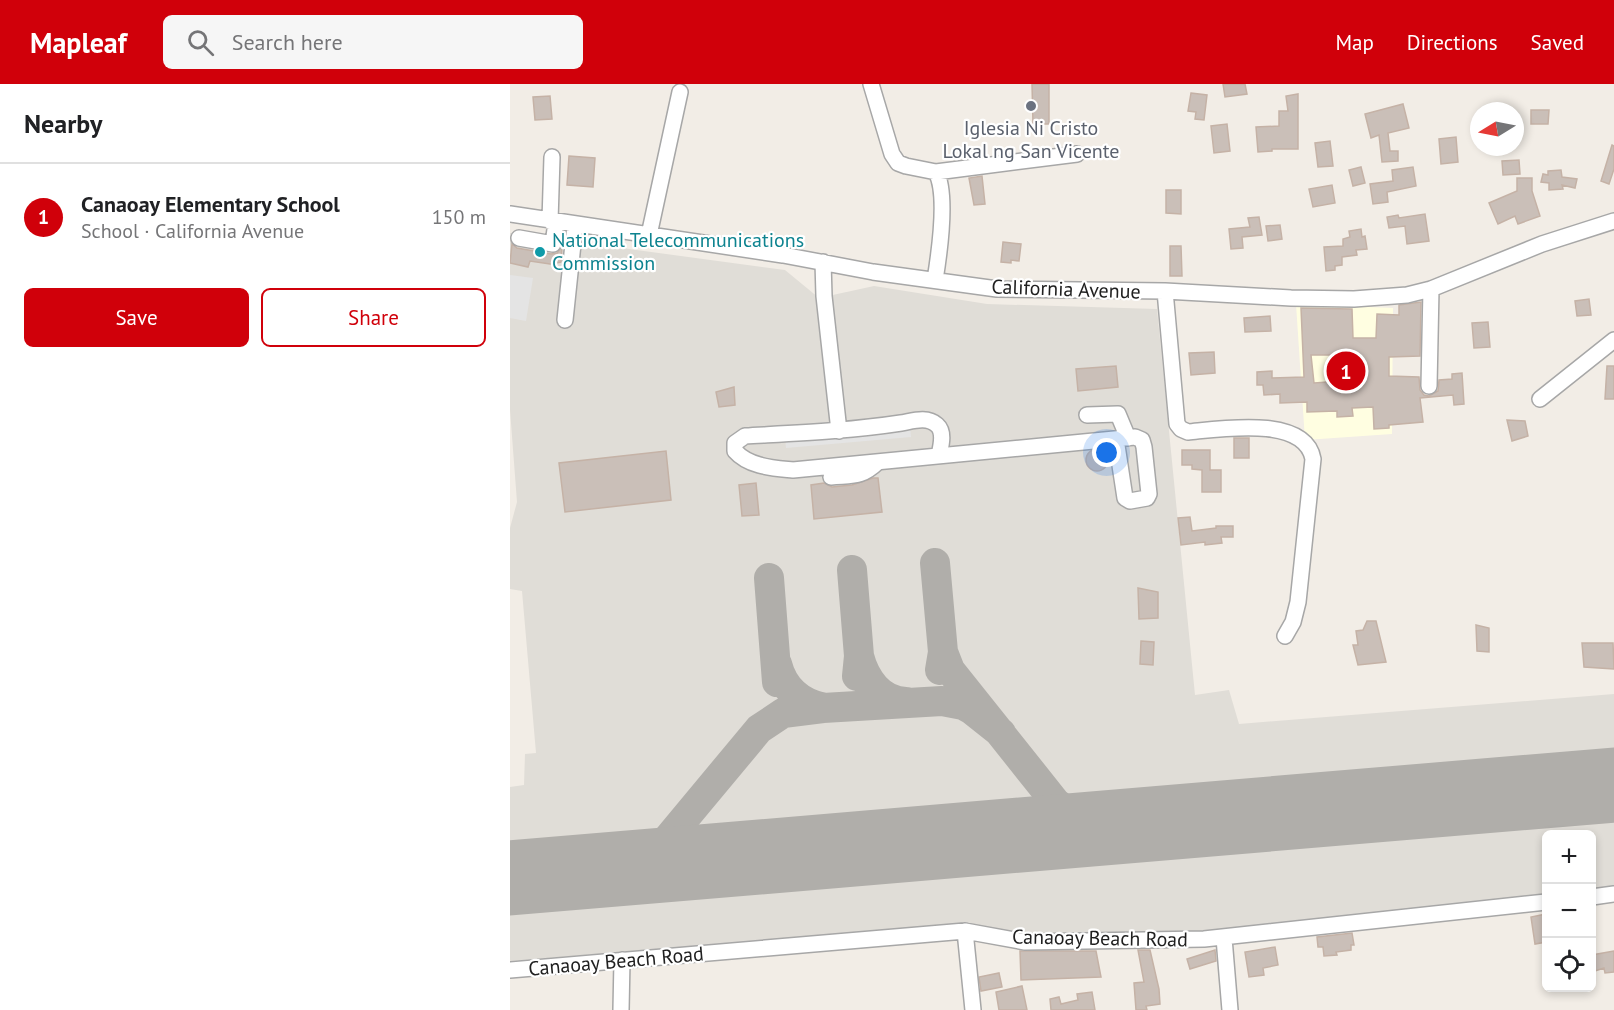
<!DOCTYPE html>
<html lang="en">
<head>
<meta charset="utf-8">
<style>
	:root { --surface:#fff; --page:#f6f6f6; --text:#202124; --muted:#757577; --line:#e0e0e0; --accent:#d0000a }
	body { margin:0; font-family:"PT Sans",sans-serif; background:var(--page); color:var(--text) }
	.controls { position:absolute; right:18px; bottom:18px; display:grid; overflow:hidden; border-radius:9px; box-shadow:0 3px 9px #0003 }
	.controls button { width:54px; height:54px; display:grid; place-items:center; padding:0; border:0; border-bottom:2px solid var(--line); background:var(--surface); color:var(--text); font:30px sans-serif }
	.compass { position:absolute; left:960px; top:18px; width:54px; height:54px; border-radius:50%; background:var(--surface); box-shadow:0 3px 9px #0003; rotate:260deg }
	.you { position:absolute; left:597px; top:369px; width:21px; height:21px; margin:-15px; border:4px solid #fff; border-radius:50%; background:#1a73e8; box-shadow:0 0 0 9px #1a73e833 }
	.badge { display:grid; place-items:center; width:39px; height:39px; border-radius:50%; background:var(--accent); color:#fff; font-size:20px; font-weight:700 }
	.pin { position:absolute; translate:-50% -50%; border:3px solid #fff; box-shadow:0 2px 6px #0006 }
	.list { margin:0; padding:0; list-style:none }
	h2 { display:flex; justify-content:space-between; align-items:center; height:78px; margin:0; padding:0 24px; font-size:26px }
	h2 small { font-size:20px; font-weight:400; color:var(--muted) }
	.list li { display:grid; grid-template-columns:39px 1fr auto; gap:18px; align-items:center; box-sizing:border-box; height:108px; padding:0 24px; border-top:2px solid var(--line) }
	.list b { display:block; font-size:22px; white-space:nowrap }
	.list p { margin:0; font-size:20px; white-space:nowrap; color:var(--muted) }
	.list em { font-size:20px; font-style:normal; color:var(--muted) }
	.actions { display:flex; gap:12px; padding:18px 24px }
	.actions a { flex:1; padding:14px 0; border:2px solid var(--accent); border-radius:9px; text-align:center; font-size:21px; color:var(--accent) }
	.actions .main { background:var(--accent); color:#fff }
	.icon { flex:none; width:33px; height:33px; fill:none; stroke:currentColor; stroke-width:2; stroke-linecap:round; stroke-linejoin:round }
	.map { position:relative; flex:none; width:1104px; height:926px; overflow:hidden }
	header { display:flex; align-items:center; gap:36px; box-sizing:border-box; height:84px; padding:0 30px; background:var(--accent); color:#fff }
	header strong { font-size:28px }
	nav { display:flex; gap:33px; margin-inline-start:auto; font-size:21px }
	.search { width:420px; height:54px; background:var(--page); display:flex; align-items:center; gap:15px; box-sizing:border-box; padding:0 21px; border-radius:9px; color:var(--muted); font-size:22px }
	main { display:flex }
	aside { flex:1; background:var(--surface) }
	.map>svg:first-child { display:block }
</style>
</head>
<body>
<header>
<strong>Mapleaf</strong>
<div class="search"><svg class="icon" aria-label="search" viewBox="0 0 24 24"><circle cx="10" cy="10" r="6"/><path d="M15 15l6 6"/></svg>Search here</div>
<nav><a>Map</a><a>Directions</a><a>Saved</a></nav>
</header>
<main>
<aside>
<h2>Nearby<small></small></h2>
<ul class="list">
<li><span class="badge">1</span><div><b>Canaoay Elementary School</b><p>School · California Avenue</p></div><em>150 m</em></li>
</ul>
<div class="actions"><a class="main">Save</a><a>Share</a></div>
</aside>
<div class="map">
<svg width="1104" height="926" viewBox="0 0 1104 926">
	<rect width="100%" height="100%" fill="#f2ede6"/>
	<path fill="#fffee1" d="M786 220 883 224 882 350 795 356Z"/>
	<path fill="#e0ddd7" d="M0 149 275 186 309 214 364 202 477 220 647 225 685 611 719 606 729 640 1104 610V805L1082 808V750H1036V813L698 850H516L457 840 0 877V703L14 701 15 670 26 669 12 507 0 505V444L7 418 0 326Z"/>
	<path fill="#e4e4e4" d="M0 191 23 194 16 237 0 234Z
		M399 331 401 353 276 364 274 342Z"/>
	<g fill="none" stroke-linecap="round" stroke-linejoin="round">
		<path stroke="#b0aeaa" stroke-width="30" d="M425 479 433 568 430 586
			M342 486 349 572 347 592
			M259 494 267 598
			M433 568 440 586 546 719 571 738 596 744
			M349 572C355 595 370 617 396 618
			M267 580C273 604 289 619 314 624
			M524 750 544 745 549 739 550 727 546 719
			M158 756 154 769 159 776 187 778
			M94 786 132 778 150 764 249 645 273 629 313 624 432 617 453 621 462 626 491 649"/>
		<path stroke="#b0aeaa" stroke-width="75" d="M0 794 1104 701"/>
	</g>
	<path fill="#cabfb8" stroke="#c5b2a6" stroke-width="1.5" fill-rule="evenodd" d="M522 0H539V40H523Z
		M713 0H735L737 10 715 13Z
		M681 9 697 11 694 36 685 35 686 28 678 27Z
		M788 10V65H762V67L748 68 746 43 769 42V27H778L776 12Z
		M40 12 42 35 25 36 23 13Z
		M893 20 899 44 878 49 880 67H888V77L872 78 869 51 861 54 855 30Z
		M1021 26H1039L1038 40H1021Z
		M717 40 720 67 704 69 701 42Z
		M946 53 948 78 931 80 929 55Z
		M820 57 823 82 808 83 805 59Z
		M1102 61 1104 62V85L1099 100 1091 97Z
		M59 72 85 74 83 103 57 101Z
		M1009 76 1010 90 993 91 992 77Z
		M851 83 855 99 843 102 839 86Z
		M903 83 906 102 877 108 878 118 863 120 860 100 883 97 882 86Z
		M1051 86 1052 93 1067 95 1065 104 1052 101 1053 105 1039 106V99L1031 98 1033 90 1038 91V87Z
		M472 92 475 120 464 121 459 94Z
		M1007 94H1022V107L1030 132 1008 140 1005 132 988 140 979 119 1007 107Z
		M822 101 825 119 803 123 799 105Z
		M656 106H671V130L656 129Z
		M915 130 919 157 897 160 895 142 879 144 877 133 888 131 889 134Z
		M749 133 752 151 732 153 733 164 721 165 719 145 740 143 738 134Z
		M770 141 772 155 758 157 756 142Z
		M851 145 852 153 855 152 857 165 846 166 847 171 832 173V181L825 182V186L816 187 814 163 833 162V155L840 153 839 147Z
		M493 158 511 160 509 177 501 176V179L491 178Z
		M2 160 7 164 41 170 47 169 52 162 51 178 40 180 20 177 18 183 0 179Z
		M660 162H671L672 192H660Z
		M1079 215 1081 231 1067 232 1065 217Z
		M911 218 910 272 879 273V292L909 293 910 306 914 311 919 312 928 307 929 296 942 295V290L952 289 954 320 944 321 943 311 910 314 913 338 879 341V344L864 345 863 323 842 324 843 332 827 333V327L797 328V318L770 319V310L754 311 753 301H747V288L762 287V294L794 293 791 224 842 225 843 254H866L867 230 889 231V221ZM801 271H830L831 297 804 299Z
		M760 232 761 247 735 248 734 234Z
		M978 238 980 263 964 264 962 239Z
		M704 268 705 289 681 291 679 269Z
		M606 282 608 303 568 307 566 285Z
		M1097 282H1104V315H1095Z
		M224 303 225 321 209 323 206 308Z
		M997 336 1015 337 1018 352 1002 357Z
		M724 354H739V374H724Z
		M576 376a11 11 0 1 1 22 0a11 11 0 1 1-22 0Z
		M672 366H700V386H711V408H692V386L682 385V381H672Z
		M156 367 161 416 55 428 49 379Z
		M363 394H368L372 428 304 435 301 401 314 399 322 403 342 401Z
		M246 399 249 431 232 432 229 401Z
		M680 433 682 447 706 444V442H723V453H711L712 459 695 461V458L671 461 668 434Z
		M628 504 648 508V534L629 535Z
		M857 537H866L876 578 848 581 843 561H848L846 547 853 546Z
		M966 541 979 544V568L967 567Z
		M631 557 644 558 643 581 630 580Z
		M1072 559H1103L1104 585 1074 583Z
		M1036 830V858L1025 860 1021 833Z
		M842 849 844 861H841V866L826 868 827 871 814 872 813 863H808L807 853Z
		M765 863 768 881 753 884 754 891 739 893 735 868Z
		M628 866H640L649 905 650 920 636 922 637 926H626L624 899 634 898Z
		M705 866 706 877 680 885 677 875Z
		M510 867H586L591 893 511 896Z
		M1104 867V888L1095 889 1094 884 1082 888V871Z
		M489 889 492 903 471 907 469 893Z
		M512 902 517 926H489L486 908Z
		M582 908 585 926H541L540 915 549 913 551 920 568 916 567 910Z"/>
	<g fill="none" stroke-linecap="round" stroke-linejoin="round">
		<defs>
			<path id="minor" d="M361 0 382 70 388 79 396 82 426 88 567 70
				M0 130 273 171 363 188 487 205 655 207 781 214 844 215 897 211 921 205 1032 160 1104 137
				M40 137 42 73
				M139 151 170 8
				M9 154 43 160 46 138
				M313 178 314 212 329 347
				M425 196C429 171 438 110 426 88
				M655 207 667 340 671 345 678 348C710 345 795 331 803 375L788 518 783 538 775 552
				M55 236 65 141
				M919 302 921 205
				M1030 315 1104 256
				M577 331 608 330 618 354
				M429 371C431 362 435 348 427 341 417 332 403 337 391 339 339 347 287 349 235 352L225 359V367C239 383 264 384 283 386L625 353 632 356 634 363 639 410 637 414 620 417 615 414 606 355
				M321 393C343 391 351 394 368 378
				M1082 813 1104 810
				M455 847 463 926
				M714 854 720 926
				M0 886 455 847 515 858 694 855 1036 818
				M111 926 112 876"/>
		</defs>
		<use href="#minor" stroke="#a7a7a7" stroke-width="18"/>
		<use href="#minor" stroke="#fff" stroke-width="15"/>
	</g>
	<circle fill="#6b7280" stroke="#fff" stroke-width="2" cx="521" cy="22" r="6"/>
	<circle fill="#0f9aa8" stroke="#fff" stroke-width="2" cx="30" cy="168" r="6"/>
	<g text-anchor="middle" stroke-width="4.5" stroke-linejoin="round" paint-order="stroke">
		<g font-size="20" fill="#5b616d" stroke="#fff">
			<text x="521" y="51">Iglesia Ni Cristo<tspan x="521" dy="23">Lokal ng San Vicente</tspan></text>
		</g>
		<g font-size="20" fill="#0d838f" stroke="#fff" text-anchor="start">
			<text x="42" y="163">National Telecommunications<tspan x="42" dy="23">Commission</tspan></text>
		</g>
		<g font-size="20" fill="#202020" stroke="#fff">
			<text transform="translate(556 205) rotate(2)" y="7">California Avenue</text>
			<text transform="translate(590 854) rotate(1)" y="7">Canaoay Beach Road</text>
			<text transform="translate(106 877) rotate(-5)" y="7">Canaoay Beach Road</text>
		</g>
	</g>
</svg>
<div class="controls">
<button>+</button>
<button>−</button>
<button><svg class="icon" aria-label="locate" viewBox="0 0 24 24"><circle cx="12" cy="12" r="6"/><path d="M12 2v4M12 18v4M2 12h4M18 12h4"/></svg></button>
</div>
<svg class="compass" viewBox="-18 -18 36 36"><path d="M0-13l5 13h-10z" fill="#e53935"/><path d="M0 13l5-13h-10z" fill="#757577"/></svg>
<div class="you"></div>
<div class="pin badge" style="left:836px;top:287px">1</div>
</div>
</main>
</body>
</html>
